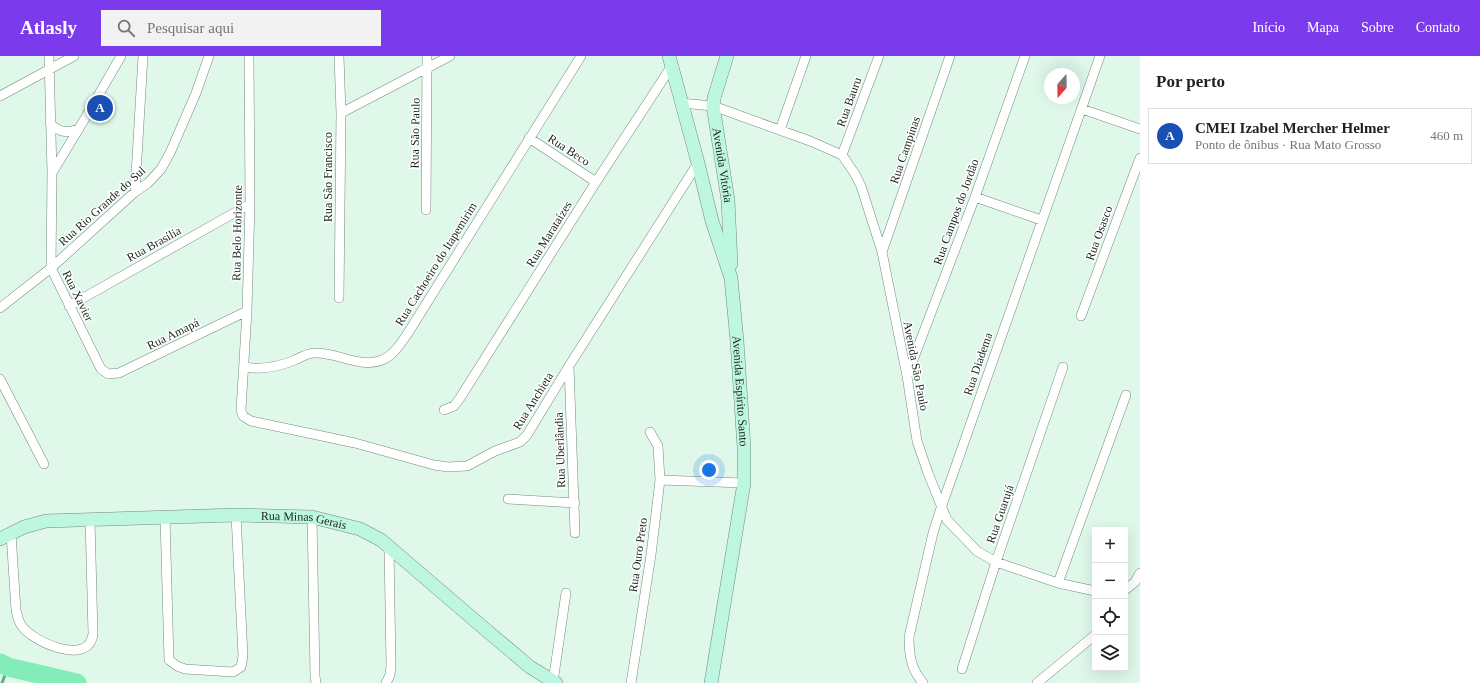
<!DOCTYPE html>
<html lang="pt">
<head>
<meta charset="utf-8">
<style>
	:root { --surface:#fff; --page:#f2f2f2; --text:#202124; --muted:#757577; --line:#e0e0e0; --accent:#7c3aed }
	body { margin:0; font-family:Georgia,serif; background:var(--page); color:var(--text) }
	.controls { position:absolute; right:12px; bottom:12px; display:grid; overflow:hidden; border-radius:0px; box-shadow:0 4px 16px #0002 }
	.controls button { width:36px; height:36px; display:grid; place-items:center; padding:0; border:0; border-bottom:1px solid var(--line); background:var(--surface); color:var(--text); font:20px sans-serif }
	.compass { position:absolute; left:1044px; top:12px; width:36px; height:36px; border-radius:50%; background:var(--surface); box-shadow:0 4px 16px #0002; rotate:200deg }
	.you { position:absolute; left:709px; top:414px; width:14px; height:14px; margin:-10px; border:3px solid #fff; border-radius:50%; background:#1a73e8; box-shadow:0 0 0 6px #1a73e833 }
	.badge { display:grid; place-items:center; width:26px; height:26px; border-radius:50%; background:var(--accent); color:#fff; font-size:13px; font-weight:700 }
	.pin { position:absolute; translate:-50% -50%; border:2px solid #fff; box-shadow:0 1px 4px #0006 }
	.list { margin:0; padding:0; list-style:none }
	h2 { display:flex; justify-content:space-between; align-items:center; height:52px; margin:0; padding:0 16px; font-size:17px }
	h2 small { font-size:13px; font-weight:400; color:var(--muted) }
	.list li { display:grid; grid-template-columns:26px 1fr auto; gap:12px; align-items:center; box-sizing:border-box; height:56px; margin:0 8px 8px; padding:0 8px; border:1px solid var(--line); border-radius:0px }
	.list b { display:block; font-size:15px; white-space:nowrap }
	.list p { margin:0; font-size:13px; white-space:nowrap; color:var(--muted) }
	.list em { font-size:13px; font-style:normal; color:var(--muted) }
	.icon { flex:none; width:22px; height:22px; fill:none; stroke:currentColor; stroke-width:2; stroke-linecap:round; stroke-linejoin:round }
	.map { position:relative; flex:none; width:1140px; height:627px; overflow:hidden }
	header { display:flex; align-items:center; gap:24px; box-sizing:border-box; height:56px; padding:0 20px; background:var(--accent); color:#fff }
	header strong { font-size:19px }
	nav { display:flex; gap:22px; margin-inline-start:auto; font-size:14px }
	.search { width:280px; height:36px; background:var(--page); display:flex; align-items:center; gap:10px; box-sizing:border-box; padding:0 14px; border-radius:0px; color:var(--muted); font-size:15px }
	main { display:flex }
	aside { flex:1; background:var(--surface) }
	.map>svg:first-child { display:block }
</style>
</head>
<body>
<header>
<strong>Atlasly</strong>
<div class="search"><svg class="icon" aria-label="search" viewBox="0 0 24 24"><circle cx="10" cy="10" r="6"/><path d="M15 15l6 6"/></svg>Pesquisar aqui</div>
<nav><a>Início</a><a>Mapa</a><a>Sobre</a><a>Contato</a></nav>
</header>
<main>
<div class="map">
<svg width="1140" height="627" viewBox="0 0 1140 627">
	<rect width="100%" height="100%" fill="#dff8ea"/>
	<g fill="none" stroke-linecap="round" stroke-linejoin="round">
		<path stroke="#63af8a" stroke-width="3" d="M2 627 8 611"/>
		<path stroke="#83ecb9" stroke-width="19" d="M0 607 8 611 77 627"/>
		<defs>
			<path id="street" d="M49 0 52 117 51 212 101 313 108 318 119 317 247 255
				M249 0 250 148 247 255 241 354 243 360 251 365 355 387 434 409 448 411 467 410 495 395 520 386 527 379 569 310 698 107
				M339 0 341 57 339 242
				M0 40 74 0
				M681 47 713 50 810 85 842 99 855 118 861 130 882 196 907 320 917 385 928 417 947 464 977 495 996 506 1058 527 1095 535
				M1082 53 1140 73
				M341 57 450 0
				M50 67C59 77 67 77 79 73
				M780 74 806 0
				M529 82 596 126
				M842 99 879 0
				M52 117 87 59 121 0
				M135 136 143 0
				M975 141 1041 164
				M426 154 427 0
				M882 196 950 0
				M69 250 250 148
				M0 252 51 212 135 136 148 127 161 113 170 97 196 37 209 0
				M1081 260 1140 102
				M569 310 575 477
				M244 311C261 314 278 311 295 304 301 301 308 297 315 297 337 296 360 313 382 304 394 299 401 287 408 277L581 0
				M907 320 975 141 1025 0
				M0 323 44 408
				M444 354 454 350 460 342 596 126 671 11
				M660 424 744 427
				M508 443 575 447
				M165 461 169 604 177 610 185 613 233 616 241 611 243 600 236 459
				M312 461 315 620 316 627
				M11 478 16 554C17 559 18 564 21 569 32 586 89 611 93 578L90 463
				M1058 527 1126 339
				M1125 534 1135 526 1140 517
				M962 613 996 506 1063 311
				M553 626 566 537
				M386 627 390 619 391 609 389 491
				M631 627 651 499 660 424 658 390 650 376
				M923 627C911 613 909 599 909 581L933 477 941 452 1100 0
				M1037 627 1095 579"/>
			<g id="secondary">
				<path id="s1" d="M669 0 698 107 712 165 731 222 737 285 744 392V427L711 627"/>
				<path id="s2" d="M727 0 714 42 713 50 728 144 731 208"/>
				<path id="s3" d="M0 483 24 471 46 465 236 459 312 461 360 473 381 484 486 574 530 611 556 627"/>
			</g>
		</defs>
		<use href="#street" stroke="#748a7e" stroke-width="10"/>
		<use href="#secondary" stroke="#748a7e" stroke-width="14"/>
		<use href="#street" stroke="#fff" stroke-width="9"/>
		<use href="#secondary" stroke="#bdf6e1" stroke-width="13"/>
	</g>
	<g text-anchor="middle" stroke-width="3" stroke-linejoin="round" paint-order="stroke">
		<g font-size="12" fill="#19221d" stroke="#fff">
			<text transform="translate(849 46) rotate(-70)" y="4">Rua Bauru</text>
			<text transform="translate(415 77) rotate(-89)" y="4">Rua São Paulo</text>
			<text transform="translate(569 94) rotate(33)" y="4">Rua Beco</text>
			<text transform="translate(905 94) rotate(-71)" y="4">Rua Campinas</text>
			<text dy="4" stroke="none"><textPath href="#s2" startOffset="112">Avenida Vitória</textPath></text>
			<text transform="translate(328 121) rotate(-90)" y="4">Rua São Francisco</text>
			<text transform="translate(102 150) rotate(-42)" y="4">Rua Rio Grande do Sul</text>
			<text transform="translate(956 156) rotate(-70)" y="4">Rua Campos do Jordão</text>
			<text transform="translate(237 177) rotate(-89)" y="4">Rua Belo Horizonte</text>
			<text transform="translate(1099 177) rotate(-70)" y="4">Rua Osasco</text>
			<text transform="translate(549 178) rotate(-58)" y="4">Rua Marataízes</text>
			<text transform="translate(154 188) rotate(-29)" y="4">Rua Brasília</text>
			<text transform="translate(436 208) rotate(-58)" y="4">Rua Cachoeiro do Itapemirim</text>
			<text transform="translate(78 240) rotate(64)" y="4">Rua Xavier</text>
			<text transform="translate(173 278) rotate(-26)" y="4">Rua Amapá</text>
			<text transform="translate(978 308) rotate(-71)" y="4">Rua Diadema</text>
			<text transform="translate(916 310) rotate(79)" y="4">Avenida São Paulo</text>
			<text dy="4" stroke="none"><textPath href="#s1" startOffset="344">Avenida Espírito Santo</textPath></text>
			<text transform="translate(533 345) rotate(-58)" y="4">Rua Anchieta</text>
			<text transform="translate(560 394) rotate(-92)" y="4">Rua Uberlândia</text>
			<text transform="translate(1000 458) rotate(-71)" y="4">Rua Guarujá</text>
			<text dy="4" stroke="none"><textPath href="#s3" startOffset="308">Rua Minas Gerais</textPath></text>
			<text transform="translate(638 499) rotate(-82)" y="4">Rua Ouro Preto</text>
		</g>
	</g>
</svg>
<div class="controls">
<button>+</button>
<button>−</button>
<button><svg class="icon" aria-label="locate" viewBox="0 0 24 24"><circle cx="12" cy="12" r="6"/><path d="M12 2v4M12 18v4M2 12h4M18 12h4"/></svg></button>
<button><svg class="icon" aria-label="layers" viewBox="0 0 24 24"><path d="M12 4l9 5-9 5-9-5zM3 14l9 5 9-5"/></svg></button>
</div>
<svg class="compass" viewBox="-18 -18 36 36"><path d="M0-13l5 13h-10z" fill="#e53935"/><path d="M0 13l5-13h-10z" fill="#757577"/></svg>
<div class="you"></div>
<div class="pin badge" style="left:100px;top:52px;background:#1a4fb4">A</div>
</div>
<aside>
<h2>Por perto<small></small></h2>
<ul class="list">
<li><span class="badge" style="background:#1a4fb4">A</span><div><b>CMEI Izabel Mercher Helmer</b><p>Ponto de ônibus · Rua Mato Grosso</p></div><em>460 m</em></li>
</ul>
</aside>
</main>
</body>
</html>
